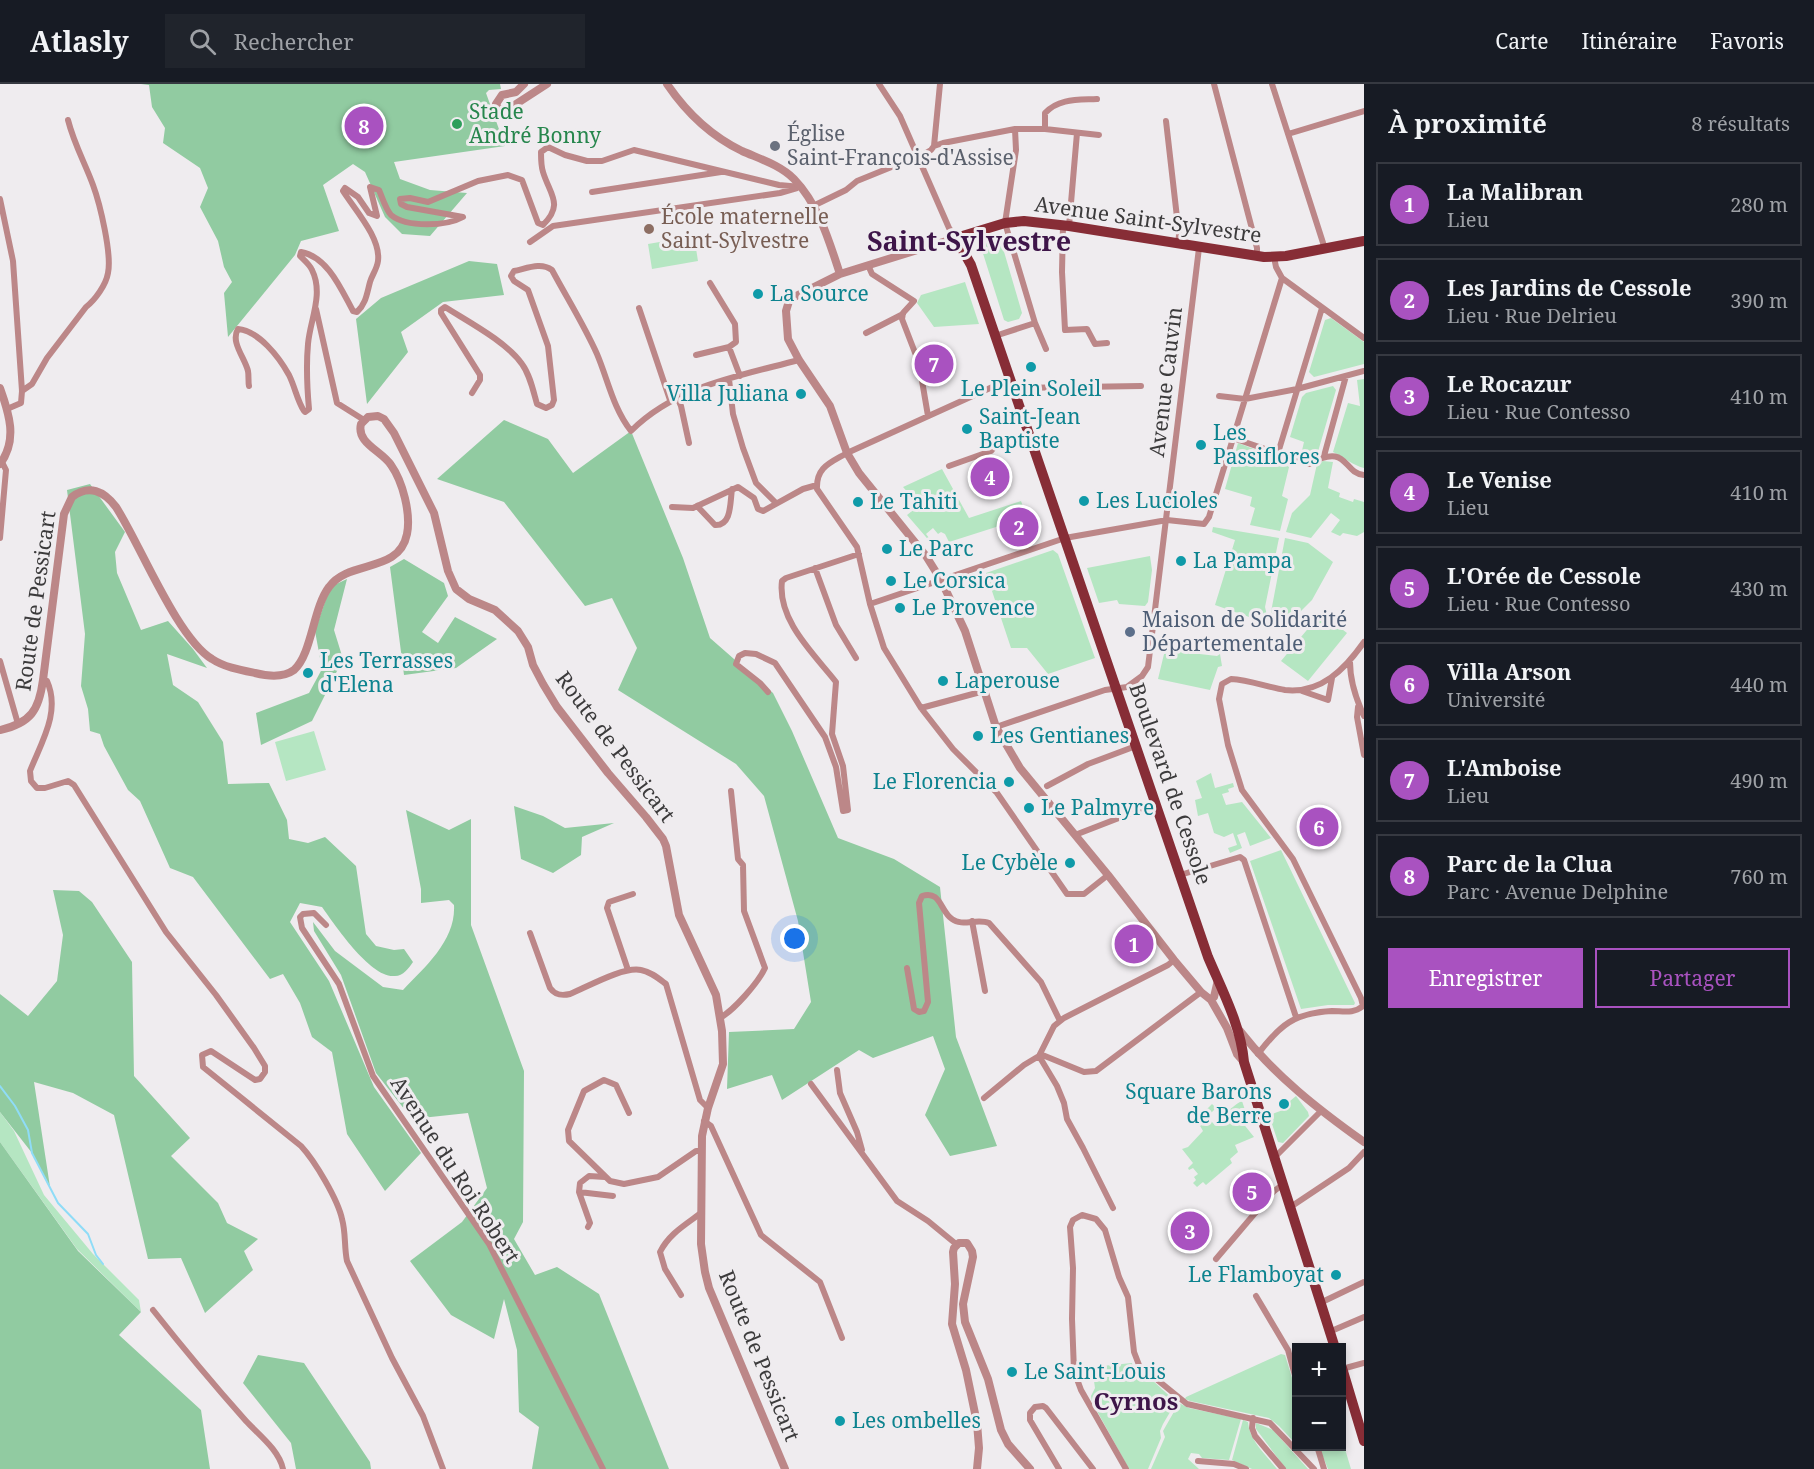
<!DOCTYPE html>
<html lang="fr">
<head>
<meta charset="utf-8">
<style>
	:root { --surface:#171b24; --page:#20242c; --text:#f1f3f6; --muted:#9ea1a6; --line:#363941; --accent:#a952c0 }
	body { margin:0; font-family:"Noto Serif",serif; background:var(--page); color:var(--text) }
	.controls { position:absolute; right:18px; bottom:18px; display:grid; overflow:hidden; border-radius:0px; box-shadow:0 3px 9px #0003 }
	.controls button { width:54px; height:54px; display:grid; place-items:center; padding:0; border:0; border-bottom:2px solid var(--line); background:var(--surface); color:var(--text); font:30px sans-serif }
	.you { position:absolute; left:795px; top:855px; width:21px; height:21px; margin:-15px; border:4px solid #fff; border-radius:50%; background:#1a73e8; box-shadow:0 0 0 9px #1a73e833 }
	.badge { display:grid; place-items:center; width:39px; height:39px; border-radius:50%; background:var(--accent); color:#fff; font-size:20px; font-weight:700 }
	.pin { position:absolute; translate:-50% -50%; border:3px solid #fff; box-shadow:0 2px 6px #0006 }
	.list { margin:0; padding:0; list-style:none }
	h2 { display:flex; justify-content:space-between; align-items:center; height:78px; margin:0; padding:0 24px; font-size:26px }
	h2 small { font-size:20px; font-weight:400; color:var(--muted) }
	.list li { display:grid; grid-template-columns:39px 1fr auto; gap:18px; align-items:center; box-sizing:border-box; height:84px; margin:0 12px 12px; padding:0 12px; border:2px solid var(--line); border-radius:0px }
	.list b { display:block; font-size:22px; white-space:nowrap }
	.list p { margin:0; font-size:20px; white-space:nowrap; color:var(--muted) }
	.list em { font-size:20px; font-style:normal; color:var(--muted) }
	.actions { display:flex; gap:12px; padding:18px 24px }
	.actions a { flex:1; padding:14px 0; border:2px solid var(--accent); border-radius:0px; text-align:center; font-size:21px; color:var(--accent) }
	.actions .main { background:var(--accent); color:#fff }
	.icon { flex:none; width:33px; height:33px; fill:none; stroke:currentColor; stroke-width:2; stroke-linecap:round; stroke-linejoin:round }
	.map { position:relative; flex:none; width:1364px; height:1385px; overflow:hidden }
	header { display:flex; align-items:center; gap:36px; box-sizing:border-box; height:84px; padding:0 30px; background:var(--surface); border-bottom:2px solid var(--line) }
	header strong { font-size:28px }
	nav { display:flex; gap:33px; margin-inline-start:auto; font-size:21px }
	.search { width:420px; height:54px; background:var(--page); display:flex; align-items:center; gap:15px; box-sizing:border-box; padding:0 21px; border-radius:0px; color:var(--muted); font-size:22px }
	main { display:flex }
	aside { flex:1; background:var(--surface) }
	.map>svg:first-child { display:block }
</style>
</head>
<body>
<header>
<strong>Atlasly</strong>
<div class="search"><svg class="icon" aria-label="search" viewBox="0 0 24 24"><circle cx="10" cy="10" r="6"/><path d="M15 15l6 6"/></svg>Rechercher</div>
<nav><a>Carte</a><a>Itinéraire</a><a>Favoris</a></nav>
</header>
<main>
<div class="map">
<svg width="1364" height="1385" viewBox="0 0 1364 1385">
	<rect width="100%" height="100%" fill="#efecef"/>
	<path fill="#b5e6c2" d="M995 151 1000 154 1022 229 1019 235 1008 238 1004 236 980 160 982 155Z
		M694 152 698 177 652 185 648 160Z
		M965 198 979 240 934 243 917 219 921 211Z
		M1331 234 1364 258V280L1314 293 1309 288 1325 236Z
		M1364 295V384C1354 382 1344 373 1333 368L1348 319 1360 322 1357 296Z
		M1333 302 1336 306 1317 371 1305 377 1300 375 1304 358 1290 353 1302 313 1306 309Z
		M1238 359 1290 379 1282 412 1288 415 1280 447 1250 441 1255 424 1250 422 1252 413 1225 405Z
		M1323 377 1333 378 1328 404 1340 409 1339 413 1353 418 1354 415 1364 418V448L1357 452 1343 449 1340 452 1331 448 1340 436 1331 429 1311 454 1286 448 1292 429 1310 411 1317 380Z
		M942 385 969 434 1021 417 1027 433 949 458 945 450 941 448 938 450 933 444 926 450 933 459 932 460 907 431 917 423 918 420 903 403Z
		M1213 443 1279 454 1265 523 1269 540 1215 521 1235 456 1212 448Z
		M1285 454 1308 459 1333 478 1312 516 1294 534 1275 532 1271 528Z
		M1053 466 1058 470 1095 574 1048 590 1027 564H1011L986 489Z
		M1150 472 1152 486 1148 518 1145 522 1119 520 1117 516 1099 519 1087 484Z
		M1321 529 1347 549 1308 597 1281 577Z
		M1165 566 1217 572 1220 570 1222 582 1218 583 1210 606 1158 595Z
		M314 647 326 686 286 697 275 658Z
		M1211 689 1215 704 1233 699 1234 703 1228 705 1229 708 1222 710 1226 721 1242 718 1271 754 1250 762 1245 748 1237 751 1242 764 1230 769 1228 764 1237 761 1233 749 1224 753 1214 749 1208 729 1198 732 1195 716 1202 714 1196 697Z
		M1281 766 1355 919 1354 921H1328L1301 925 1250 777Z
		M1296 1012 1308 1028 1309 1032 1283 1059 1278 1058 1269 1031 1283 1026 1281 1019 1290 1017Z
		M1242 1017 1247 1032 1242 1038 1254 1053 1235 1061 1238 1068 1230 1075 1232 1079 1206 1101 1203 1098 1197 1103 1193 1099 1196 1096 1194 1093 1198 1090 1193 1084 1189 1086 1188 1084 1193 1079 1182 1065 1188 1063 1203 1047 1199 1040 1206 1034 1203 1029 1212 1020 1216 1024 1207 1033 1214 1040 1219 1035 1216 1031 1222 1025 1224 1028C1230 1027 1235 1020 1242 1017Z
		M0 1028 14 1047 44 1111 93 1170 139 1216 141 1228 77 1165 0 1058Z
		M1281 1270 1285 1271 1296 1307V1360L1279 1342 1269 1334 1190 1317 1185 1315 1186 1313Z
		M1132 1279 1133 1285 1143 1295H1151L1176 1318 1163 1340 1160 1347 1161 1354 1148 1385H1129L1092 1318 1091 1312 1095 1304 1092 1283Z
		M1179 1319 1189 1324 1241 1335 1229 1376 1202 1374 1199 1370 1191 1369 1188 1375 1199 1385H1151L1165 1353 1163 1347Z
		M1243 1336 1248 1338C1249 1356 1266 1371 1277 1385H1252L1232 1376Z
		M1256 1339 1273 1346 1308 1385H1286L1256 1345Z
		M1342 1355 1351 1385H1328L1319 1363 1342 1362Z"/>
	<path fill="#91cba1" d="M141 0H500L501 5 489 6 486 9 505 62 394 78 400 95 430 106 467 109 430 152 402 150 385 133 365 88 353 80 323 101 339 147 301 157 295 171 228 253 224 209 232 198 224 183 218 157 200 123 208 104 200 84 163 59 165 44 152 23 149 1Z
		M469 177 497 180 504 211 443 218 401 248 408 268 367 320 356 235 381 214Z
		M504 336 548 355 573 389 631 347 683 474 710 554 773 609 792 647 838 754 894 775 940 803 956 953 997 1062 950 1072 925 1031 945 985 933 952 873 974 859 966 782 1016 772 991 727 1005 729 948 794 945 811 918 798 837 764 712 736 680 618 606 637 564 612 514 585 522 504 418 437 395Z
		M90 400 125 448 115 468 117 489 141 546 168 537 193 565 207 584 167 570 173 601 198 618 223 658 228 700 269 699 287 736 289 755 308 759 325 753 356 782 366 850 376 862 394 866 404 865 413 878C409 884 403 892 395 892 371 895 335 841 322 823L300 819 290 838 329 897 374 1003 421 1069 385 1107 347 1050 332 968 312 953 300 919 283 890 270 895 193 793 170 784 140 717 128 706 104 662 100 650 90 647 88 625 81 602 85 550 67 406Z
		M404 475 444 499 448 512 422 548 438 559 455 533 497 555 456 584 404 591 390 483Z
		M347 495 334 546 343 575 312 637 261 661 256 629 309 609 322 585 315 547 330 503Z
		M514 722 543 732 565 744 614 739 582 753 581 771 553 789 521 775Z
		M406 726 449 746 471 735V841L524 987 523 1138 514 1155 535 1191 557 1183 599 1210 669 1385H532L539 1343 519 1328 517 1266 504 1215 494 1255 451 1231 410 1177 462 1138 487 1104 468 1029 412 1035 376 989 341 891 314 847 313 838 335 867 383 903 403 906C426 882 456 856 454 821L449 816 421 819V805Z
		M53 806 79 807 92 818 132 878 134 992 190 1054 171 1072 218 1119 227 1139 258 1155 244 1167 253 1186 205 1229 181 1174 148 1175 114 1031 73 1009 34 998 50 1103 32 1069 0 1028V910L28 932 57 897 63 851Z
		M0 1058 78 1167 141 1228 119 1251 201 1326 210 1385H0Z
		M258 1271 304 1279 370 1378 371 1385H296L291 1359 243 1299Z"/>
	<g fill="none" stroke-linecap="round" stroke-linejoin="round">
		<path stroke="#8fdcf7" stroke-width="2" d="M0 1002 15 1022 28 1046 32 1069 58 1119 88 1150 96 1171 103 1180"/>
		<path stroke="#bc8788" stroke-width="6" d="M879 0 900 32 949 144 956 154
			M1214 0 1257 164V172
			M1272 0 1325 165
			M1166 37 1179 151 1178 160
			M1045 45V29C1059 14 1078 16 1097 15
			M1288 50 1364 27
			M934 62 940 0
			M592 108 721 88
			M0 115 13 177 22 307 21 319 7 325
			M813 122 846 106 857 97 926 69 931 66 934 62 943 59 1015 45H1045L1099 51
			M1063 141 1062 188 1065 246 1087 245 1095 260 1107 259
			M1069 142 1077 49
			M530 158 553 142 780 109 797 104
			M1274 173 1276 183 1282 194 1364 254
			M868 181 872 190 914 217 903 229 902 235 919 279 928 332
			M710 199 735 240 736 258 729 263 740 292
			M639 224 670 316
			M316 225 337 319 364 336
			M1035 239 1046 265
			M866 249 903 230
			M995 252 1035 239 1005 139 1016 66 1015 45
			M696 271 729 263
			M729 295 733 330 743 364 756 399 776 419
			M1010 295 847 369C830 379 816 383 817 405L857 463 870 520 884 564 905 598 921 624 953 665 997 709 1067 810H1084L1108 791
			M249 302C248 298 249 292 248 287 245 274 230 258 238 245 259 247 279 273 289 291 295 303 297 316 304 327L305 328 309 325C307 303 306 282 308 260 310 236 324 210 312 186 310 181 304 176 300 172L301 168C328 173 341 205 353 227L357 228C366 220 367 209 370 198 372 191 377 185 378 177 381 154 355 126 343 107L345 104 358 113 369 129 377 132 370 103 379 106C382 113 386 126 391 131 407 144 447 142 463 133L407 123 401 120 400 115 410 114 428 118 478 97 508 91 522 96 538 139 543 141C564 120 550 111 543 88 541 82 541 74 541 68L548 63 565 71 587 77H602L634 66 779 101 801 103
			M1014 304 1141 302
			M22 307 32 300 47 274 86 223C95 216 106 201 108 189 112 170 100 120 93 101 85 79 74 60 68 36
			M472 309 480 296V291L441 229V226L445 223C467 237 507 258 522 280 530 291 533 306 537 320L546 324 552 321 554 316 548 262 528 206 514 197 511 192 514 187C528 184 541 178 552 186 567 214 584 241 597 270 608 296 613 324 631 347 676 302 739 292 799 276
			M1219 312 1245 315 1297 305 1364 287
			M677 313 681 322 689 359
			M1233 354 1309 380C1349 358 1342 389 1364 391
			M1278 369 1322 224
			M1324 372 1346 292
			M949 382 991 367 996 361 1029 350
			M697 422 715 441C732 442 730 418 732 405
			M672 423 693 424 738 403 754 414 758 425 763 427 803 405 817 401
			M0 454 6 386 2 378
			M815 484 836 541 856 574
			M870 520 1065 454 1167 436 1204 440 1209 433 1282 194
			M0 577 18 640
			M1350 578C1350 598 1356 615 1364 632
			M43 596 47 597C61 628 41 659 30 687L31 697 37 704H45L68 697 74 701 166 848 216 911 254 964 265 982V988L260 995 255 996 211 967 202 971 203 983 301 1062C315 1077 338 1116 342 1135 346 1149 344 1163 347 1177L392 1274 423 1332 443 1385
			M1302 607 1328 616 1332 594
			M768 608 760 599 736 580 739 572 745 569 756 570 775 579 825 653 836 683 843 727 848 726 843 682 832 650 836 598C814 570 777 536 782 497L786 494 859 470
			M1358 623 1357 633 1364 671
			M921 624 984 607
			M996 643 1105 606 1127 603 1142 592 1148 583 1199 164
			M1047 702 1088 680 1136 662
			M1075 751 1155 720
			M1180 791 1240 773 1244 776 1296 933
			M972 837 985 907
			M326 841 314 829 303 830 300 833 302 844 339 900 373 992 489 1160 603 1385
			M530 849 550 904C555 911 561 912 570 910 587 903 624 882 641 886 651 888 658 894 666 900L700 1016 708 1024
			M907 884 914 925 919 928 924 927 928 918 919 819 922 812C941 806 940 827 952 835 962 843 977 834 989 839L1041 898 1060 937
			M628 886 607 824 609 818 633 810
			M720 934C734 926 758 899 765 884L744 827 743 781 738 775 731 707
			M1040 970 1084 988 1096 987 1201 908
			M1258 970C1280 941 1294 929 1332 927 1343 927 1354 930 1363 922L1361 914 1293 775 1242 706 1228 661 1219 615 1222 600 1231 595C1249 596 1267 603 1285 606 1321 610 1345 585 1364 558
			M1039 972 1054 942 1064 934 1168 881 1174 876
			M1039 972 1057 1002 1064 1019 1067 1035 1083 1064 1113 1124
			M837 986 840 1009 857 1048 862 1066
			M811 1000 897 1117 928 1137 956 1160
			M984 1014 1024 981 1039 972
			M629 1029 616 1001 604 996 584 1007 568 1046 569 1057 610 1097 624 1100 658 1093 696 1067H702
			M704 1037 711 1042 761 1151 820 1198 842 1254
			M1274 1074 1321 1027
			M579 1108 613 1112
			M1289 1124 1349 1084 1364 1068
			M588 1143 590 1139 579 1108 580 1099 589 1092 605 1093
			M1216 1175 1273 1108 1282 1101
			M681 1211 665 1185 660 1168C669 1150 685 1141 701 1129
			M1256 1212 1288 1266 1296 1295
			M1320 1219 1364 1198
			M153 1226C183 1264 214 1301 246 1337 259 1351 279 1366 283 1385
			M1329 1248 1364 1233
			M1342 1285 1364 1279
			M1253 1334 1252 1344 1255 1352 1283 1385
			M1317 1362 1324 1385
			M1198 1377 1234 1380 1246 1385
			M1059 1385 1030 1336V1329L1035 1323 1043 1322 1046 1324 1093 1385
			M1126 1385 1081 1306 1074 1287 1072 1235 1073 1184 1070 1143 1073 1136 1082 1131 1096 1135 1105 1146 1119 1193 1128 1213 1134 1268 1139 1281 1187 1320 1270 1339 1314 1385"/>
		<path stroke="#bc8788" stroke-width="8" d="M524 0 516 8 502 11 496 20 498 24 504 26 510 24 547 0
			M667 0C686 28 711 52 742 67 760 75 780 81 794 95 819 121 829 157 840 190
			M956 154 840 190 796 212 789 217 786 227 788 255 799 276 830 322 847 369 859 389 926 472 941 496 965 547 996 643 1020 684 1108 791 1174 876 1201 908 1211 916 1227 944 1237 970 1244 978
			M0 304C9 329 18 356 0 380
			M0 646C31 639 39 626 43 596L64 430 72 413C89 400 104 407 116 423 140 460 177 554 212 575 224 583 240 586 255 589 267 592 283 594 294 586 312 570 313 524 329 503 349 475 399 490 407 450 411 430 403 398 391 381 382 367 356 359 361 340L368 333 378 332 384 335 394 349 434 429 448 487 456 505 469 515 495 526 518 547 528 563 533 581 543 600 557 623 608 689 646 733 663 755 666 762 679 831 716 911 722 947 723 980 708 1024 702 1052 701 1160 705 1188 709 1204 785 1385
			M1211 916 1214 913 1218 896
			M1240 947C1274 991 1319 1026 1364 1058
			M977 1385 979 1364 977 1339 966 1286 952 1240 955 1200 953 1168 954 1164 959 1159H967L972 1167 973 1173 963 1220 965 1238 988 1295 1001 1346 1008 1360 1030 1385"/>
		<path stroke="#872d36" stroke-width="10" d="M1335 1264 1244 978C1241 942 1222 906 1208 873L971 181 956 154 1005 139 1024 137 1069 142 1264 173 1286 172 1364 157
			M1342 1284 1364 1357"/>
	</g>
	<circle fill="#2e9e5b" stroke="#efecef" stroke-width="2" cx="457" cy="40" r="6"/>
	<circle fill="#6b7280" stroke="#efecef" stroke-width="2" cx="775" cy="62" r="6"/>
	<circle fill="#8d6e63" stroke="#efecef" stroke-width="2" cx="649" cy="145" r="6"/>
	<g fill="#0f9aa8" stroke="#efecef" stroke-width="2">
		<circle cx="758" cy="210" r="6"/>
		<circle cx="1031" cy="283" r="6"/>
		<circle cx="801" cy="310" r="6"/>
		<circle cx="967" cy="345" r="6"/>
		<circle cx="1201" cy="361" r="6"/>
		<circle cx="1084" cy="417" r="6"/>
		<circle cx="858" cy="418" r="6"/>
		<circle cx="887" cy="465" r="6"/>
		<circle cx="1181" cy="477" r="6"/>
		<circle cx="891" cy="497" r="6"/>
		<circle cx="900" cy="524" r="6"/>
		<circle cx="308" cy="589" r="6"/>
		<circle cx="943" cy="597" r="6"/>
		<circle cx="978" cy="652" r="6"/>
		<circle cx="1009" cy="698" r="6"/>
		<circle cx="1029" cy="724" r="6"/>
		<circle cx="1070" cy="779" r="6"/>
		<circle cx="1284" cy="1020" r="6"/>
		<circle cx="1336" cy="1191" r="6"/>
		<circle cx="1012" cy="1288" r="6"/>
		<circle cx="840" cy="1337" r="6"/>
	</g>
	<circle fill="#5c6f8a" stroke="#efecef" stroke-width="2" cx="1130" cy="548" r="6"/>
	<g text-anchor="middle" stroke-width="6" stroke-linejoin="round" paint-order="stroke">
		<g font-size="21" fill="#27864d" stroke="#efecef" text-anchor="start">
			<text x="469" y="35">Stade<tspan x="469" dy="24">André Bonny</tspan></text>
		</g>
		<g font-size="21" fill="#5b616d" stroke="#efecef" text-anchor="start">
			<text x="787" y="57">Église<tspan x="787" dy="24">Saint-François-d'Assise</tspan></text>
		</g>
		<g font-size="21" fill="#785e54" stroke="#efecef" text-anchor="start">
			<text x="661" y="140">École maternelle<tspan x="661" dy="24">Saint-Sylvestre</tspan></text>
		</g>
		<g font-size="21" fill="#3c3b3c" stroke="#efecef">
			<text transform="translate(1148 136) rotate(8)" y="7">Avenue Saint-Sylvestre</text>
			<text transform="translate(1166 298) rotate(-83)" y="7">Avenue Cauvin</text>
			<text transform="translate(36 517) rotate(-82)" y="7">Route de Pessicart</text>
			<text transform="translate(615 663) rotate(53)" y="7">Route de Pessicart</text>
			<text transform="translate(1170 700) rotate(71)" y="7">Boulevard de Cessole</text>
			<text transform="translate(455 1086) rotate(57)" y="7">Avenue du Roi Robert</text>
			<text transform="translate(759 1272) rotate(68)" y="7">Route de Pessicart</text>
		</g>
		<g font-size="21" fill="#0d838f" stroke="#efecef" text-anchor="start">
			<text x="770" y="217">La Source</text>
			<text x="1031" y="312" text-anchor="middle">Le Plein Soleil</text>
			<text x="789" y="317" text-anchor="end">Villa Juliana</text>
			<text x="979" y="340">Saint-Jean<tspan x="979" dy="24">Baptiste</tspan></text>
			<text x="1213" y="356">Les<tspan x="1213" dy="24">Passiflores</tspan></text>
			<text x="1096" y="424">Les Lucioles</text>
			<text x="870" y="425">Le Tahiti</text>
			<text x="899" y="472">Le Parc</text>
			<text x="1193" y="484">La Pampa</text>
			<text x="903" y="504">Le Corsica</text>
			<text x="912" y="531">Le Provence</text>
			<text x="320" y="584">Les Terrasses<tspan x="320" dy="24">d'Elena</tspan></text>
			<text x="955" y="604">Laperouse</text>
			<text x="990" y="659">Les Gentianes</text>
			<text x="997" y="705" text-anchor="end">Le Florencia</text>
			<text x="1041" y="731">Le Palmyre</text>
			<text x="1058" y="786" text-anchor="end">Le Cybèle</text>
			<text x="1272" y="1015" text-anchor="end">Square Barons<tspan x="1272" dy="24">de Berre</tspan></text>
			<text x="1324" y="1198" text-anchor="end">Le Flamboyat</text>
			<text x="1024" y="1295">Le Saint-Louis</text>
			<text x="852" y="1344">Les ombelles</text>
		</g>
		<g font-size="21" fill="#4e5e75" stroke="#efecef" text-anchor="start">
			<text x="1142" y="543">Maison de Solidarité<tspan x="1142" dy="24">Départementale</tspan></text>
		</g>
		<g font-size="24" font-weight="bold" fill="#3e1549" stroke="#efecef">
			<text x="1136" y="1326">Cyrnos</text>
		</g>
		<g font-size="27" font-weight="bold" fill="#3e1549" stroke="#efecef">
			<text x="969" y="167">Saint-Sylvestre</text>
		</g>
	</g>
</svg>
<div class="controls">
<button>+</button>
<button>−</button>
</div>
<div class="you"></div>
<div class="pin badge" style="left:1134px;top:860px">1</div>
<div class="pin badge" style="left:1019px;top:443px">2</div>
<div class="pin badge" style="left:1190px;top:1147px">3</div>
<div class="pin badge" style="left:990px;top:393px">4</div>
<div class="pin badge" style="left:1252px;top:1108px">5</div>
<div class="pin badge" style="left:1319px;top:743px">6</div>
<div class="pin badge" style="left:934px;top:280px">7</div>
<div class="pin badge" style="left:364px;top:42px">8</div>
</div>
<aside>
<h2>À proximité<small>8 résultats</small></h2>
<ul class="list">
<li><span class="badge">1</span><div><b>La Malibran</b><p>Lieu</p></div><em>280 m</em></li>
<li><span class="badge">2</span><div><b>Les Jardins de Cessole</b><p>Lieu · Rue Delrieu</p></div><em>390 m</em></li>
<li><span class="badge">3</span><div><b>Le Rocazur</b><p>Lieu · Rue Contesso</p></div><em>410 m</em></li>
<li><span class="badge">4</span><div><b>Le Venise</b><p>Lieu</p></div><em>410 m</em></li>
<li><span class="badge">5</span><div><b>L'Orée de Cessole</b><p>Lieu · Rue Contesso</p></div><em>430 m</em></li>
<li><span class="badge">6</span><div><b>Villa Arson</b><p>Université</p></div><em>440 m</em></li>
<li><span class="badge">7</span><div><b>L'Amboise</b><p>Lieu</p></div><em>490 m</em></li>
<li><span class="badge">8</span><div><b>Parc de la Clua</b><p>Parc · Avenue Delphine</p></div><em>760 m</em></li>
</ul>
<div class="actions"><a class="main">Enregistrer</a><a>Partager</a></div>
</aside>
</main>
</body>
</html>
